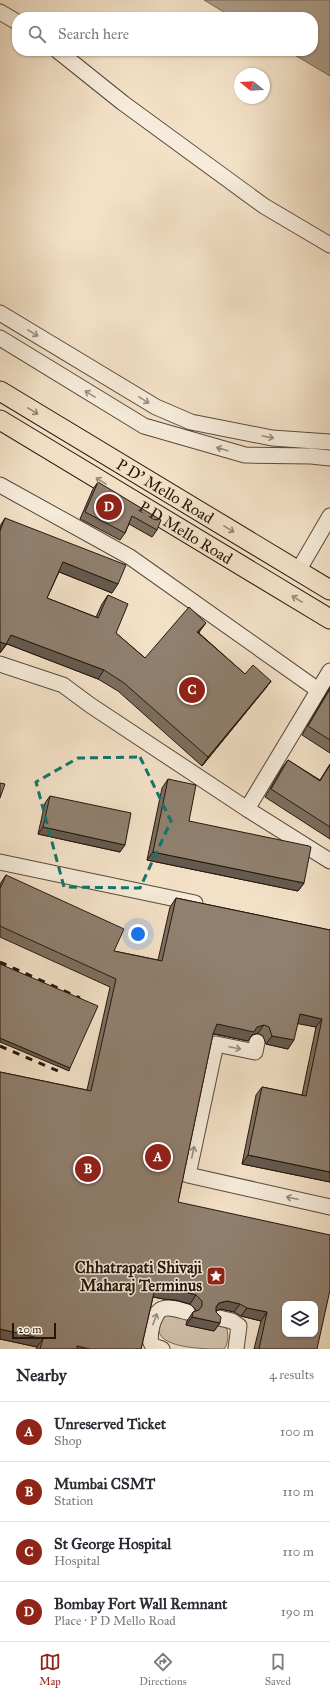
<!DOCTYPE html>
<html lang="en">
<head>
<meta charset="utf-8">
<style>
	:root { --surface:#fff; --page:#f7f7f7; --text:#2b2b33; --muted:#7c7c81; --line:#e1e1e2; --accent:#8f2418 }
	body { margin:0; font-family:"IM FELL Great Primer",serif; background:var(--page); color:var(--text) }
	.controls { position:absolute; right:12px; bottom:12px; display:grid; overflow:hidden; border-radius:8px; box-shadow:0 1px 3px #0004 }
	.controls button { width:36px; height:36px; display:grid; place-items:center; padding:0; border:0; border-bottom:1px solid var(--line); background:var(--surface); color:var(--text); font:20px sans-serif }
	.compass { position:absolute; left:234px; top:68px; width:36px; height:36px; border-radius:50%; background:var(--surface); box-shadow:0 1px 3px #0004; rotate:288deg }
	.scale { position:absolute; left:12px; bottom:10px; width:44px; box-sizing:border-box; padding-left:4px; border:2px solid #241710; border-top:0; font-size:11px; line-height:14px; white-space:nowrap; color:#241710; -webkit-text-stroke:3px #f7ecdb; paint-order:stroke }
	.you { position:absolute; left:138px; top:934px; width:14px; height:14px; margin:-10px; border:3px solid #fff; border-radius:50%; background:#1a73e8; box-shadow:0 0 0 6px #1a73e833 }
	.badge { display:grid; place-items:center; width:26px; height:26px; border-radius:50%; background:var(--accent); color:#fff; font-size:13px; font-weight:700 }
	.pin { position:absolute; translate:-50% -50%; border:2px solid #fff; box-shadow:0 1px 4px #0006 }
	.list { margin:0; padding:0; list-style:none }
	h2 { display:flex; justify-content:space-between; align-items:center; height:52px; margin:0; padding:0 16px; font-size:17px }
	h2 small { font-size:13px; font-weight:400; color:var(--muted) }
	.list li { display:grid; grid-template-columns:26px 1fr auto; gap:12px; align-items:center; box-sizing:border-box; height:60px; padding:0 16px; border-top:1px solid var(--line) }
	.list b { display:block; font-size:15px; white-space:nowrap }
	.list p { margin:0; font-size:13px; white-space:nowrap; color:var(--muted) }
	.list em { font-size:13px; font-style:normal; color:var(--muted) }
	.icon { flex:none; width:22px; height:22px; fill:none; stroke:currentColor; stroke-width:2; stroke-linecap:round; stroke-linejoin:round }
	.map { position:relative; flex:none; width:330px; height:1349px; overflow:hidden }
	.search { position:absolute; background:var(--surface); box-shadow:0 1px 3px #0004; left:12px; right:12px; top:12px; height:44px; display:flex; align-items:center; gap:10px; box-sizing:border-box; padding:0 14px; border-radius:16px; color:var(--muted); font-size:15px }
	.sheet { height:292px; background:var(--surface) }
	nav { display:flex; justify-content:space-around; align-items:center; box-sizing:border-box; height:56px; border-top:1px solid var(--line); background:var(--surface); font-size:11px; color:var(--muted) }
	nav a { display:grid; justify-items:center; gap:2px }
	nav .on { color:var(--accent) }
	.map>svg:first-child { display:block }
</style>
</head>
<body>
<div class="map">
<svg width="330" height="1349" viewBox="0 0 330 1349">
	<rect width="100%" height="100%" fill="#f3e1c7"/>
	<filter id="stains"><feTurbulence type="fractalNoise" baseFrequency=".005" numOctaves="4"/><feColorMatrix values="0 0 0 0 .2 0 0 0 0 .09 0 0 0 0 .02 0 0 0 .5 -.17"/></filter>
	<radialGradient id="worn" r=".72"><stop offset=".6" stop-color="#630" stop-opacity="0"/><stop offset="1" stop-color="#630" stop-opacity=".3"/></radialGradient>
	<path fill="#d0bfa8" stroke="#7a6b5c" d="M174 1314 221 1325 227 1329C228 1336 229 1342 224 1349 204 1349 140 1349 164 1316Z"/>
	<path fill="#ad9c89" stroke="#766759" d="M204 0H330V76L288 51H313V17H232Z"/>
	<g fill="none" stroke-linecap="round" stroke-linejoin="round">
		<defs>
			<path id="minor" d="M0 12 17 22
				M58 51 123 103 264 206 330 245
				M0 313 156 407 191 422 272 438 330 442
				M0 338 144 426 245 455 311 456 330 458
				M0 485 130 557 318 690
				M298 571 330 516
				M0 664 63 685 90 705 247 809 330 861
				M247 809 330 671
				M0 862 195 903
				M257 1042 255 1052 216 1044 188 1175 330 1207
				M219 1318 232 1321 239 1326 236 1349
				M162 1349C159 1348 155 1347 153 1346 146 1339 154 1312 162 1309 169 1306 180 1310 187 1312"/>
			<g id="major">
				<path id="s1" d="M0 391 330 590"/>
				<path id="s2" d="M0 420 330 619"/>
			</g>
		</defs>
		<use href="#minor" stroke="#584a3e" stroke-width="17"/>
		<use href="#major" stroke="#241710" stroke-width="21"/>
		<use href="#minor" stroke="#f7ecdb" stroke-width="15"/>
		<use href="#major" stroke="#f3e1c7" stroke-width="19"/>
		<path stroke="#241710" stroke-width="3" stroke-dasharray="7 7" stroke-linecap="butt" d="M0 962 80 998
			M0 1046 58 1071"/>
	</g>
	<path fill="#7c6e5f" stroke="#241710" d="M98 482 157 530 152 537 129 524 125 533 120 540 80 519 93 489Z
		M5 518 112 593 59 572 47 598 96 617 102 604 108 595 116 633 145 658 200 631 199 633 245 674 271 681 265 689 202 766 118 691 98 679 7 644 0 653V526Z
		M330 687V753L302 735Z
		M288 760 320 780 330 764V839L265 797 282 768Z
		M168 779 189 821 304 883 298 891 147 860 162 788Z
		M50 796 120 852 38 834 45 803Z
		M6 875 114 951 158 960 170 907 176 898 330 930V1182L242 1164 256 1095 262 1087 302 1095 316 1027 298 1023 288 1049 266 1044 263 1036 258 1033 252 1035 248 1041 213 1034 178 1202 317 1349H254L261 1321 241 1316 234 1312 221 1309 216 1311 220 1323 214 1331 186 1325 187 1321 193 1312 196 1311V1310L190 1304 176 1300 163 1299 153 1297 141 1349H36L37 1347 0 1339V1072L87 1090 110 987 0 937V884Z"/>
	<path fill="#655a4e" stroke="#241710" d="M63 562 118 584 112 593 57 571Z
		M206 623 200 631 191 640 197 632Z
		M11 635 104 670 98 679 5 643Z
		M0 642 6 644 0 653Z
		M271 681 265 689 202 766 208 757Z
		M43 827 125 845 120 852 38 834Z
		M153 852 304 883 298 891 147 860Z
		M300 1014 322 1019 316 1027 294 1023Z
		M217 1024 257 1027 264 1025 258 1033 252 1035 248 1041 211 1033Z
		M272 1036 294 1040 288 1049 266 1044Z
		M0 1038 70 1068 69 1071 0 1042Z
		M248 1155 330 1172V1182L242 1164Z
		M155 1288 182 1291 196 1295 190 1304 176 1300 163 1299 149 1296Z
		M227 1301 240 1304 234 1312 221 1309 213 1312 219 1303Z
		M247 1308 267 1312 261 1321 241 1316Z
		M192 1317 220 1323 214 1331 186 1325Z
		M0 1329 43 1339 37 1347 0 1339Z
		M77 1346 90 1349H75Z"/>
	<path fill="#90806f" stroke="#241710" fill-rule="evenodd" d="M98 482 161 520 157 530 132 516 125 533 85 512Z
		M5 518 126 565 118 584 63 562 47 598 98 618 108 595 128 604 116 633 145 658 189 607 206 623 197 632 245 674 253 665 271 681 208 757 124 683 104 670 11 635 6 644 0 642V531Z
		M330 689V740L308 726Z
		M288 760 320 781 330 765V827L271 789Z
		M168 779 196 785 189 821 309 846 311 847 304 883 153 852Z
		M0 783 5 784 0 798Z
		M50 796 131 813 125 845 43 827Z
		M6 875 124 929 114 951 162 961 176 898 330 930V1172L248 1155 262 1087 306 1096 322 1019 300 1014 294 1040 272 1036 269 1027 264 1025 257 1027 254 1032 217 1024 213 1034 178 1202 330 1235V1290L317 1349H259L267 1312 247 1308 240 1304 227 1301 219 1303 216 1307V1312L221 1317 220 1323 192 1317 193 1312 199 1310 202 1306V1301L196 1295 182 1291H169L155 1288 141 1349H90L77 1346V1349H40L43 1339 0 1329V1072L91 1091 116 979 0 926V889ZM285 1304H315V1334H285Z
		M0 964 98 1006 70 1068 0 1038Z"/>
	<defs><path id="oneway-shaft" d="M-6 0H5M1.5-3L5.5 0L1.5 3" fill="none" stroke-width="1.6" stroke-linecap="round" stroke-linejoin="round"/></defs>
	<g stroke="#988c80">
		<use href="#oneway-shaft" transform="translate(33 333) rotate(31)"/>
		<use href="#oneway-shaft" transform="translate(90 394) rotate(-149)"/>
		<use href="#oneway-shaft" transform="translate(144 400) rotate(31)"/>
		<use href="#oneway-shaft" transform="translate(268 437) rotate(10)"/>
		<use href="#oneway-shaft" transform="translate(222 449) rotate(-164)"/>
		<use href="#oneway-shaft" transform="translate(235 1048) rotate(12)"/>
		<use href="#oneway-shaft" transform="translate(193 1152) rotate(-78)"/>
		<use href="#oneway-shaft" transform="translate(292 1198) rotate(-168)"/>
		<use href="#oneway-shaft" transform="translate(155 1319) rotate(-69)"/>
	</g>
	<g stroke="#968675">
		<use href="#oneway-shaft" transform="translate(33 411) rotate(31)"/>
		<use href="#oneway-shaft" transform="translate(101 481) rotate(-149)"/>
		<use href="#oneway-shaft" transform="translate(229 529) rotate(31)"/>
		<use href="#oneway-shaft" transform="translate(297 599) rotate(-149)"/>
	</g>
	<path fill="none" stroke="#0f766e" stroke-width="3" stroke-dasharray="8 5" stroke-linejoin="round" d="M140 757 171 821 140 888 64 887 36 782 78 758Z"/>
	<defs>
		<symbol id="sight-square" viewBox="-11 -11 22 22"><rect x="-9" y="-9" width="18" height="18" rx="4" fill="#8f2418" stroke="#f7ecdb"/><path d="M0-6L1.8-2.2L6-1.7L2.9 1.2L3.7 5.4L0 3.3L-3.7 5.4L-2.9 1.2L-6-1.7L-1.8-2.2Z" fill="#fff"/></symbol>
	</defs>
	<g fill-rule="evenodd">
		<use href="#sight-square" x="205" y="1265" width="22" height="22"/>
	</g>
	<g text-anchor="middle" stroke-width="3" stroke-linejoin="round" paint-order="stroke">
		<g font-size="16" fill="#241710" stroke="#f7ecdb">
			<text dy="6" stroke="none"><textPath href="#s1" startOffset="193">P D' Mello Road</textPath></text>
			<text dy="6" stroke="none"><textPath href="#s2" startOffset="217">P D Mello Road</textPath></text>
		</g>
		<g font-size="16" font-weight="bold" fill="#241710" stroke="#f7ecdb" text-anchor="end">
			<text x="202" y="1273">Chhatrapati Shivaji<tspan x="202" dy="18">Maharaj Terminus</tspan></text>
		</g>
	</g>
	<rect width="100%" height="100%" filter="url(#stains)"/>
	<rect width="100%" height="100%" fill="url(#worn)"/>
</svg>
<div class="controls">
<button><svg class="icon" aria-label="layers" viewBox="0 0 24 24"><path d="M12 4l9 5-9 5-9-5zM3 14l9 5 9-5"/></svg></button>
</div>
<svg class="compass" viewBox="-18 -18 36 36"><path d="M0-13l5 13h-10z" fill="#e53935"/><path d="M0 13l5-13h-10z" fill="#7c7c81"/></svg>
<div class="scale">20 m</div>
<div class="you"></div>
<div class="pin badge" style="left:158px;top:1157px">A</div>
<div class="pin badge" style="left:88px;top:1169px">B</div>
<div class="pin badge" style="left:192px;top:690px">C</div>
<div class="pin badge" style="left:109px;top:507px">D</div>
<div class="search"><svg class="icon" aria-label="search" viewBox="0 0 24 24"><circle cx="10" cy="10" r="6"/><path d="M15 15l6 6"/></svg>Search here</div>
</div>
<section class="sheet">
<h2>Nearby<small>4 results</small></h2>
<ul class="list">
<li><span class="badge">A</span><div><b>Unreserved Ticket</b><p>Shop</p></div><em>100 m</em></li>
<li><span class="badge">B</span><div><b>Mumbai CSMT</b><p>Station</p></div><em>110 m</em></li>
<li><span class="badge">C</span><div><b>St George Hospital</b><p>Hospital</p></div><em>110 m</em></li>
<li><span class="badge">D</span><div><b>Bombay Fort Wall Remnant</b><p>Place · P D Mello Road</p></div><em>190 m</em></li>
</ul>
</section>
<nav>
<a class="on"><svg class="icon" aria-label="map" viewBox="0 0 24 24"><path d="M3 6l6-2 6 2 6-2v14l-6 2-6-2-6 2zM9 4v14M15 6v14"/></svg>Map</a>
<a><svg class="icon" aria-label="directions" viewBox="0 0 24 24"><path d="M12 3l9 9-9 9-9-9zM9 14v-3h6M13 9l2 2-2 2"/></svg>Directions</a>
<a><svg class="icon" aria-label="saved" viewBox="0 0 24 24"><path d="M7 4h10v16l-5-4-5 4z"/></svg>Saved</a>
</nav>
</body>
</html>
